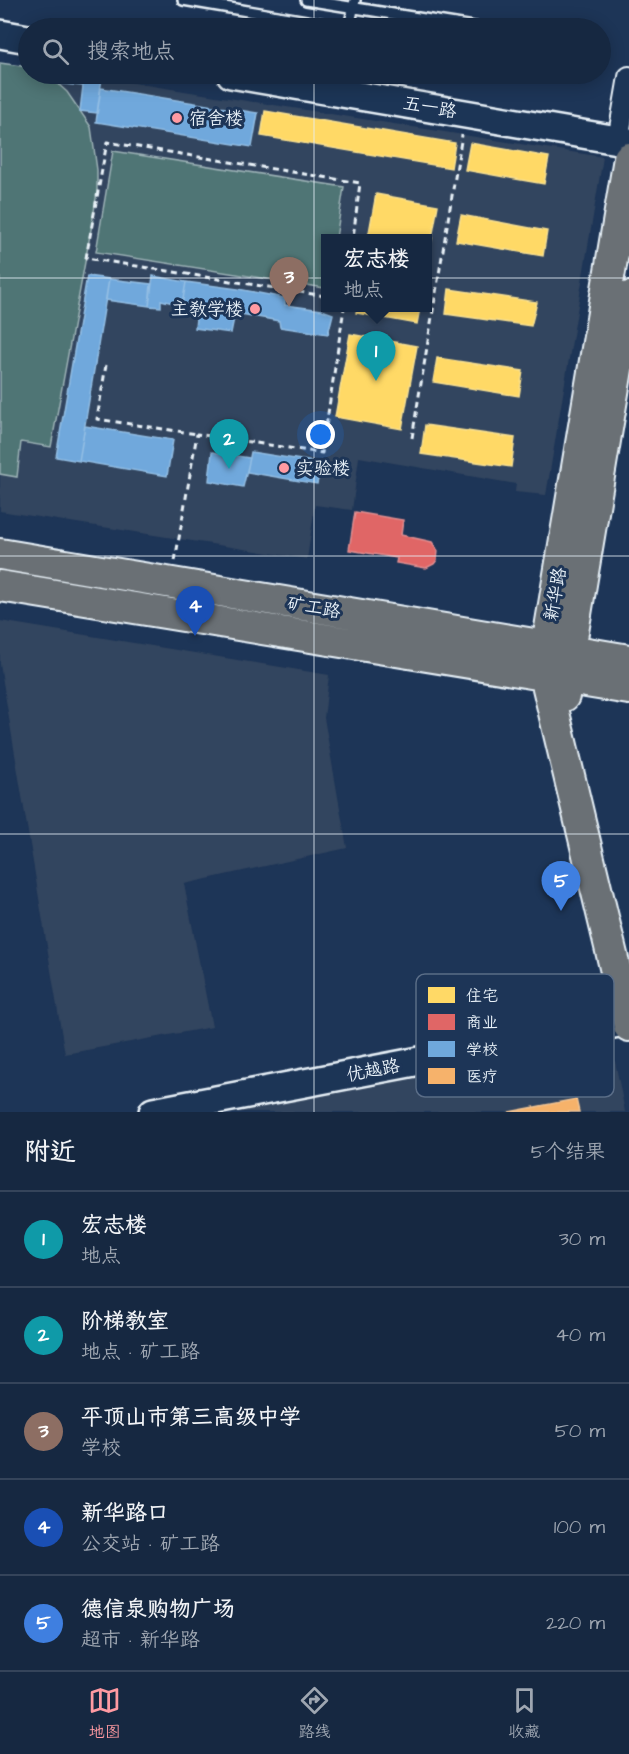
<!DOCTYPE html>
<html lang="zh">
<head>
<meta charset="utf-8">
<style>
	:root { --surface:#162841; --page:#1f3048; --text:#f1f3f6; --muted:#9ea6b1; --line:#35445a; --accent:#ff9aa2 }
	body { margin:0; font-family:"Architects Daughter","LXGW WenKai TC",sans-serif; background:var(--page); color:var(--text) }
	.you { position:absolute; left:321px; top:435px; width:21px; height:21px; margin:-15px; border:4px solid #fff; border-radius:50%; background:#1a73e8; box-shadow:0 0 0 9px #1a73e833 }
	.badge { display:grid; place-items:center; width:39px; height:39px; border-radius:50%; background:var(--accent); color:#fff; font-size:20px; font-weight:700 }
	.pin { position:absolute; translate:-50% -50px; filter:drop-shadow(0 2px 3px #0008) }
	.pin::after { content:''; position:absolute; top:32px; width:21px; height:18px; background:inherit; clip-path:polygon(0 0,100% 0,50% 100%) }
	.popup { position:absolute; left:321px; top:234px; width:111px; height:78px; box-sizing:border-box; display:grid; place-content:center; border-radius:0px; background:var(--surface); filter:drop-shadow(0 2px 4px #0005); font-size:20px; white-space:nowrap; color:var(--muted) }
	.popup b { font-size:22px; color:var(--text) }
	.popup::after { content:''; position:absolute; left:50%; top:100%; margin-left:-12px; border:12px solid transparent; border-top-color:var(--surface) }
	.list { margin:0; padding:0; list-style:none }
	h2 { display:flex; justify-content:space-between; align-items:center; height:78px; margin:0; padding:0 24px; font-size:26px }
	h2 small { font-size:20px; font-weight:400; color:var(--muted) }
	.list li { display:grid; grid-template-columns:39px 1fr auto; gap:18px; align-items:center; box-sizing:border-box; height:96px; padding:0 24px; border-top:2px solid var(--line) }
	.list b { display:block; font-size:22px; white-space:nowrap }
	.list p { margin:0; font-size:20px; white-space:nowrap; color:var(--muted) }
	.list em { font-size:20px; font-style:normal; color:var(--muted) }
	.icon { flex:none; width:33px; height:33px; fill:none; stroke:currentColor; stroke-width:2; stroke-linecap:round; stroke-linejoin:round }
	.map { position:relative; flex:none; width:629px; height:1112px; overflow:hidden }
	.search { position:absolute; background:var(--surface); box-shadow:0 3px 15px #0003; left:18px; right:18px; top:18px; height:66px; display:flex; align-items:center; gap:15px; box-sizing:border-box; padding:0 21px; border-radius:33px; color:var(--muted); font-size:22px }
	.sheet { height:558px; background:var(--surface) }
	nav { display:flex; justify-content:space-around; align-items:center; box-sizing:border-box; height:84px; border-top:2px solid var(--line); background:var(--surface); font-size:16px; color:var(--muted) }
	nav a { display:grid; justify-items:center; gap:3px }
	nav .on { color:var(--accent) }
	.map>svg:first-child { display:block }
</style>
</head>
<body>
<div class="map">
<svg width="629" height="1112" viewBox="0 0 629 1112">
	<rect width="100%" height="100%" fill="#1d3557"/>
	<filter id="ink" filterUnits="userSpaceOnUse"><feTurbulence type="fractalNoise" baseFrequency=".0167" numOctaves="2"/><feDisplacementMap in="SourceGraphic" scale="12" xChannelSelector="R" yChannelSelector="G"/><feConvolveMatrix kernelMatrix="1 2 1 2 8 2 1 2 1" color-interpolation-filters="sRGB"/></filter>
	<g filter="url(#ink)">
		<path fill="#33455e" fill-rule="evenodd" d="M0 63 28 67V74H70L102 78 603 157 546 495 515 492 516 484 359 457 352 510 315 505 307 559 0 511ZM325 238H427V308H325Z
			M0 621 329 675 324 718 347 848 184 884 212 1027 65 1054 0 664Z
			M609 1031 625 1112H204Z"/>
		<path fill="#507475" stroke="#9cb2b6" stroke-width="1.5" d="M0 63 28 67V74H42L50 77 67 92 91 127 97 170V192L92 224 51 447 21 442 17 477 0 474Z
			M113 151 344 187 336 238H325V288L96 252Z"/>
		<path fill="#ffd966" stroke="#f8e092" stroke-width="1.5" d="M265 111 455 143 451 168 261 136Z
			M470 143 549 157 544 184 465 170Z
			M376 194 438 205 427 266V238H368Z
			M461 215 547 231 543 256 456 241Z
			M449 289 537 302 531 326 446 314Z
			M357 308H420L417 324 356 313Z
			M350 334 417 346 402 429 335 417Z
			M437 358 523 371 519 396 433 382Z
			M425 425 515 438 511 467 421 454Z"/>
		<path fill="#e06666" stroke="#e29092" stroke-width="1.5" d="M355 512 403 520 401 535 432 542 438 551 437 560 434 564 426 568 396 563 397 558 349 550Z"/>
		<path fill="#6fa8dc" stroke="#93bee4" stroke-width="1.5" d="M56 74 102 78 97 113 80 111 83 86 55 83Z
			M101 88 258 113 252 147 96 122Z
			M87 276 109 279 79 461 56 457Z
			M153 276 186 282 182 305 161 300V307L149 306Z
			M109 279 151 284 149 306 106 300Z
			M186 282 238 289 285 298V305L322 310 333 314 328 334 280 327 279 321 235 313 231 333 195 328 197 308 182 305Z
			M85 426 173 440 167 476 79 461Z
			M212 452 250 458 243 487 209 481Z
			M251 452 321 463 317 484 247 472Z"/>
		<path fill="#f6b26b" stroke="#f2c595" stroke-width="1.5" d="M576 1099 579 1112H509Z"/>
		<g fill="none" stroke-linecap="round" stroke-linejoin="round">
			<defs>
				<path id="lane" d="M183 0 347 28
					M306 0 480 28
					M349 28 355 0"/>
				<path id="street" d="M618 140 629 77"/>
				<path id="secondary" d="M0 34 28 39
					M231 74 629 142
					M153 1112 629 1021"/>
				<path id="primary" d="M629 158 547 646 545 675 629 1026
					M0 554 629 660
					M0 586 629 689
					M564 696 560 677 570 650 629 297"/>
			</defs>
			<use href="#lane" stroke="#e8f1f8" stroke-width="14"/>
			<use href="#street" stroke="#e8f1f8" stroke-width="24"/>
			<use href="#secondary" stroke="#e8f1f8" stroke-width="32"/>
			<use href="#primary" stroke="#e8f1f8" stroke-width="34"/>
			<path stroke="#e8f1f8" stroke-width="3" stroke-dasharray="6 4.5" stroke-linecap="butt" d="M325 296 86 258 107 142 360 183 353 238
				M106 365 97 419 197 434
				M412 438 462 135
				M175 561 197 434 322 453 344 308"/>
			<use href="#lane" stroke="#1d3557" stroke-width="9"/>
			<use href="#street" stroke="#1d3557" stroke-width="20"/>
			<use href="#secondary" stroke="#1d3557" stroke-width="27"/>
			<use href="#primary" stroke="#6a7074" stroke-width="30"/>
		</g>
	</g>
	<path fill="none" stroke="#e8f1f8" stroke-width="1.5" stroke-opacity="0.55" d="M314 0V28M314 74V1112M0 278H629M0 556H629M0 834H629"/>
	<g fill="#ff9aa2" stroke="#1d3557" stroke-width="2">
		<circle cx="177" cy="118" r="6"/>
		<circle cx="255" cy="309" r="6"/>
		<circle cx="284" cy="468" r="6"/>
	</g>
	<g text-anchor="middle" stroke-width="6" stroke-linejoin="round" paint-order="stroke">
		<g font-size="18" fill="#e8f1f8" stroke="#1d3557">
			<text transform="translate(430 107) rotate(10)" y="6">五一路</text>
			<text transform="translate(555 594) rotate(-80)" y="6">新华路</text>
			<text transform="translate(314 607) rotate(10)" y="6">矿工路</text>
			<text transform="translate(373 1070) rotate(-11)" y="6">优越路</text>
		</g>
		<g font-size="18" fill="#e8f1f8" stroke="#1d3557" text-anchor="start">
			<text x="189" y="124">宿舍楼</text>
			<text x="243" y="315" text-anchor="end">主教学楼</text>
			<text x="296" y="474">实验楼</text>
		</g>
	</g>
	<rect x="416" y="974" width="198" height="123" rx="9" fill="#1d3557" stroke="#5a6d87" stroke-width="1.5"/>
	<rect x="428" y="987" width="27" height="16" fill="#ffd966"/>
	<rect x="428" y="1014" width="27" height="16" fill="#e06666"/>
	<rect x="428" y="1041" width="27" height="16" fill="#6fa8dc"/>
	<rect x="428" y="1068" width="27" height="16" fill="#f6b26b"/>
	<g font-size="16" fill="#e8f1f8">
		<text x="466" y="1001">住宅</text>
		<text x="466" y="1028">商业</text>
		<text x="466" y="1055">学校</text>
		<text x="466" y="1082">医疗</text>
	</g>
</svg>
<div class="you"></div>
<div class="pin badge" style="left:376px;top:381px;background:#0f9aa8">1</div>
<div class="popup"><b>宏志楼</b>地点</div>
<div class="pin badge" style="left:229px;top:469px;background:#0f9aa8">2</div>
<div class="pin badge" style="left:289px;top:307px;background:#8d6e63">3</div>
<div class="pin badge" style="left:195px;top:636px;background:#1a4fb4">4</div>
<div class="pin badge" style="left:561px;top:911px;background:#3f7fe0">5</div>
<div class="search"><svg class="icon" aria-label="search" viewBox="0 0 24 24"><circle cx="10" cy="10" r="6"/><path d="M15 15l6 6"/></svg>搜索地点</div>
</div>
<section class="sheet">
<h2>附近<small>5个结果</small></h2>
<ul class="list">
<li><span class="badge" style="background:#0f9aa8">1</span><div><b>宏志楼</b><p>地点</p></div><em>30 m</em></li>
<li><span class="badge" style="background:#0f9aa8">2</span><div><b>阶梯教室</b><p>地点 · 矿工路</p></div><em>40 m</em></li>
<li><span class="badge" style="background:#8d6e63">3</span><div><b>平顶山市第三高级中学</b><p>学校</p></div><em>50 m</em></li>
<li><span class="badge" style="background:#1a4fb4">4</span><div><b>新华路口</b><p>公交站 · 矿工路</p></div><em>100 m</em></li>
<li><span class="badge" style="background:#3f7fe0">5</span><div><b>德信泉购物广场</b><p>超市 · 新华路</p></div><em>220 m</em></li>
</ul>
</section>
<nav>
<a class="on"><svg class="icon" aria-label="map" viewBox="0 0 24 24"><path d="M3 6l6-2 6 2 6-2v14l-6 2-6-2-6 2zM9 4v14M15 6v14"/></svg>地图</a>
<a><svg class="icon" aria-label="directions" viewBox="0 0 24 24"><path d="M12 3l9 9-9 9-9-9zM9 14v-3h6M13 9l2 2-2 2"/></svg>路线</a>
<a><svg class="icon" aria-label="saved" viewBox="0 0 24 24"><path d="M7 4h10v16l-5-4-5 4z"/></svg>收藏</a>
</nav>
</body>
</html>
